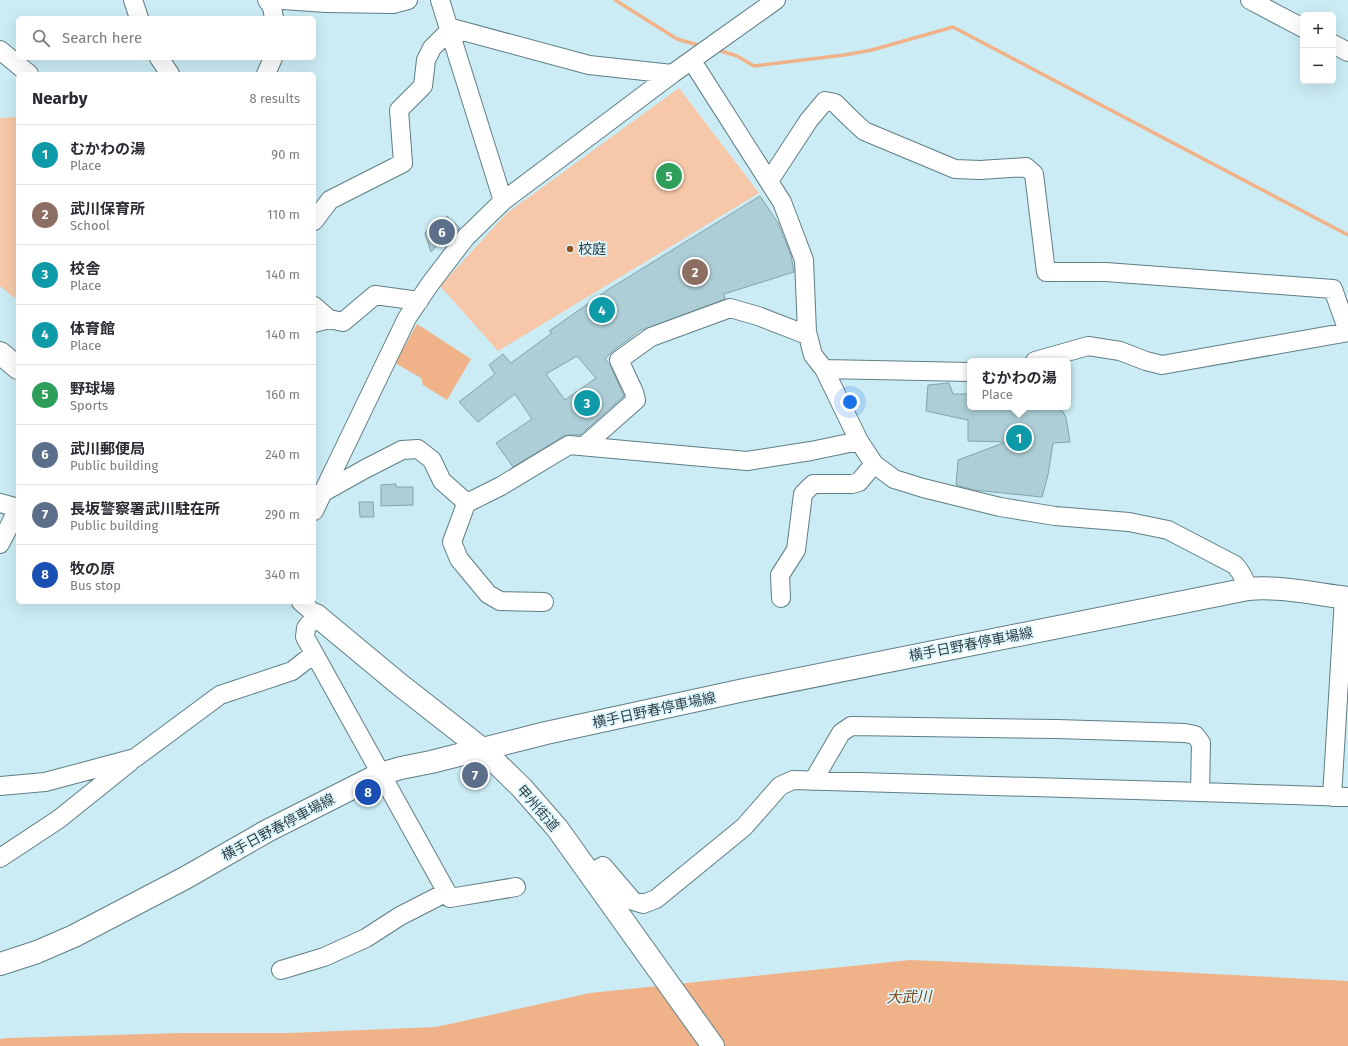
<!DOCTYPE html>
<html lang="en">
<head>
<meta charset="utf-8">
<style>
	:root { --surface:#fff; --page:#f2f2f3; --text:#2b2b33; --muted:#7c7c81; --line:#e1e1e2; --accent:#ea580c }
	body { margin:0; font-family:"Fira Sans","Noto Sans JP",sans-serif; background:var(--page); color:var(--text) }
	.controls { position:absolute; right:12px; top:12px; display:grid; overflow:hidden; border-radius:6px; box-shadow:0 4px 16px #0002 }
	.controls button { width:36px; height:36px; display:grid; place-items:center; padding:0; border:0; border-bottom:1px solid var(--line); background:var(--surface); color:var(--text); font:20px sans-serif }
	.you { position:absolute; left:850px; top:402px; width:14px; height:14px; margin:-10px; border:3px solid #fff; border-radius:50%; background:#1a73e8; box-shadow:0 0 0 6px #1a73e833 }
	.badge { display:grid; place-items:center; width:26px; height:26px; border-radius:50%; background:var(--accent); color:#fff; font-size:13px; font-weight:700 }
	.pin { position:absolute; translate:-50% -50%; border:2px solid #fff; box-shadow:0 1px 4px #0006 }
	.popup { position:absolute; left:967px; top:358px; width:104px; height:52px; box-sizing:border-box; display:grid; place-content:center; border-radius:6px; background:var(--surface); filter:drop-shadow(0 1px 3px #0005); font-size:13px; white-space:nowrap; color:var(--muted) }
	.popup b { font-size:15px; color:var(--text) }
	.popup::after { content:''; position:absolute; left:50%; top:100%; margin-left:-8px; border:8px solid transparent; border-top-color:var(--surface) }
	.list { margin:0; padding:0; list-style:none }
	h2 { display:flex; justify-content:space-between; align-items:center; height:52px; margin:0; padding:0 16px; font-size:17px }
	h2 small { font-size:13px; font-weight:400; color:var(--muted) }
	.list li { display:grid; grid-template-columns:26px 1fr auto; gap:12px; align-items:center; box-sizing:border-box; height:60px; padding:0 16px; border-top:1px solid var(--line) }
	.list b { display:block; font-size:15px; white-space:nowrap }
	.list p { margin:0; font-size:13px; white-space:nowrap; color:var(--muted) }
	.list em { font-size:13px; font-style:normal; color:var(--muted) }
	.icon { flex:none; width:22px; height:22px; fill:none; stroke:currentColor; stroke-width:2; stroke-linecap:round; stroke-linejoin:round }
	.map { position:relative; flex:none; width:1348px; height:1046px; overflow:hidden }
	.search { position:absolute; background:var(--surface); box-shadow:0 4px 16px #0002; left:16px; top:16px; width:300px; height:44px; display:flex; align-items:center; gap:10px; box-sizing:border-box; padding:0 14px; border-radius:6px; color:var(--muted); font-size:15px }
	.panel { position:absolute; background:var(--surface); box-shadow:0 4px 16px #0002; left:16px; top:72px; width:300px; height:532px; border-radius:6px }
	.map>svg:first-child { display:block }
</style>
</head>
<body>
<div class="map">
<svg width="1348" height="1046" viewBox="0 0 1348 1046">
	<rect width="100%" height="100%" fill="#cbecf4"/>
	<path fill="#f6c8a9" d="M679 88 759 193 498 351 440 286 507 213Z
		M18 117V297H13L0 286V118Z"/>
	<path fill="#f0b389" d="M417 324 471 359 447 400 423 385 421 378 395 363Z
		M910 960 1078 967 1348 981V1046H0V1039L8 1038 182 1033H289L436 1027 590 993Z"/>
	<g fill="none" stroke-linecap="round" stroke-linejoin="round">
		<path stroke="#f0b389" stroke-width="3.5" d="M615 0 677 39 698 45
			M721 51 737 56 754 66 844 55 872 50 953 27 1348 235"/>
	</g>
	<path fill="#adced6" stroke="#84a3ab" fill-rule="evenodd" d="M760 196 778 223 791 255 794 272 724 294 725 299 643 330 642 329 613 351 605 359 610 365 624 396 580 435H570L564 436 513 467 496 443 532 419 515 394 478 422 459 402 495 374 489 365 503 354 511 363 552 333 549 331 609 289ZM577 356 596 378 565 400 546 374Z
		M447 216 460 228 445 243 442 240 431 252 425 233 436 221 439 223Z
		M949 383 953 394H970V407H1060L1066 417 1070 442 1053 443 1048 475 1042 497 974 490 956 485 958 460 1006 442 968 441V420L926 411 928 385Z
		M396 484V487H413V505L381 506V485Z
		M359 502H373L374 517H360Z"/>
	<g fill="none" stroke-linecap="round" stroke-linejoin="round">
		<defs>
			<path id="minor" d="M133 0 139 18
				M267 0 272 7 274 18
				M283 0 326 3 393 4 408 0
				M440 0 503 201
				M1250 0 1303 28
				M448 27 589 65 672 74
				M1333 44 1348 52
				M0 50 29 74
				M159 58 170 74
				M692 61 782 202 804 260 807 332 813 355 824 369 859 441 874 464 894 479 923 488 1000 507 1055 516 1129 522 1168 530 1235 565C1242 573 1245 579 1248 589
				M266 74 273 58
				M769 181 809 120 825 101 835 103 849 117 864 131 955 169 980 170 1026 167 1034 174 1046 272H1106L1333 289 1345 323 1348 326
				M314 221 330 200 403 163 399 110 423 86 426 60 432 48 449 31
				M314 306 329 319
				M314 323 329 319 343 322 375 295 419 301
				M1035 361 1088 346 1120 351 1146 361 1162 365 1348 332
				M824 369 970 372
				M584 446 636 400 634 392 619 360 651 337 730 308 758 316 807 335
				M322 493 365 469 402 450 418 449 432 460 442 481 467 503 501 486 569 445 747 461 811 451 859 441
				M0 503 18 508
				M466 504 452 542 459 559 488 594 500 601 544 602
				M314 511 407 318 430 284 466 237 503 201 672 74 776 0
				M0 544 18 509
				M781 598 780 575 796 550 803 494 813 484H852L859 482 874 464
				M301 602 316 615 306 628 305 637 450 898 516 887
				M813 781 841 733 851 726 1057 729 1185 733 1195 735 1201 743 1200 792
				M0 786 45 782 135 758 220 695 292 671 314 654
				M1332 797 1344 598
				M0 858 59 819 130 762
				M589 874 603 866 633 901 643 904 656 899 744 827 780 786 793 780 1200 792 1348 797
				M281 970 324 957 366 938 400 916 447 892"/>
			<path id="major" d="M0 964 37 952 74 936 185 878 267 831 380 774 401 768 431 762 546 733 744 690 1248 589C1281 586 1315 594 1348 598"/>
			<path id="highway" d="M0 353 18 368
				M316 615 399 684 482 749 522 788 557 828 713 1046"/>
		</defs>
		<use href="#minor" stroke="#5f7e85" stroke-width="20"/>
		<use href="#major" stroke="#5f7e85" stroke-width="24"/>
		<use href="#highway" stroke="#5f7e85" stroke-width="24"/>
		<use href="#minor" stroke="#fff" stroke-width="18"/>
		<use href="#major" stroke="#fff" stroke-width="22"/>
		<use href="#highway" stroke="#fff" stroke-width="22"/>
	</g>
	<circle fill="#93521e" stroke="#ddf8ff" stroke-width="1.5" cx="570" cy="249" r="4"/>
	<g text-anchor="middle" stroke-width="3.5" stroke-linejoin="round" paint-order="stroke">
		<g font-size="14" fill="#313e42" stroke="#ddf8ff" text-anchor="start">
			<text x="578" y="254">校庭</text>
		</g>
		<g font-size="14" fill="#313e42" stroke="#ddf8ff">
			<text transform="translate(971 644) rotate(-11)" y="5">横手日野春停車場線</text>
			<text transform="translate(654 710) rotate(-12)" y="5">横手日野春停車場線</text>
			<text transform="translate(538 808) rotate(49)" y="5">甲州街道</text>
			<text transform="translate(278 827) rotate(-28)" y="5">横手日野春停車場線</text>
		</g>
		<g font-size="15" font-style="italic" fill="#7d4517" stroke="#ddf8ff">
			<text transform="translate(909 997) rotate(-1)" y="5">大武川</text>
		</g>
	</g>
</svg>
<div class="controls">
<button>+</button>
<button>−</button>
</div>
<div class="you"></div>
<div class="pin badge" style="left:1019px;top:438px;background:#0f9aa8">1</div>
<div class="popup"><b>むかわの湯</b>Place</div>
<div class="pin badge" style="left:695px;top:272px;background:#8d6e63">2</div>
<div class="pin badge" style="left:587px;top:403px;background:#0f9aa8">3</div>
<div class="pin badge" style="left:602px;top:310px;background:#0f9aa8">4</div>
<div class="pin badge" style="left:669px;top:176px;background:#2e9e5b">5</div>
<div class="pin badge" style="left:442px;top:232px;background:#5c6f8a">6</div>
<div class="pin badge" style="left:475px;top:775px;background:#5c6f8a">7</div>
<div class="pin badge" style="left:368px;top:792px;background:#1a4fb4">8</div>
<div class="search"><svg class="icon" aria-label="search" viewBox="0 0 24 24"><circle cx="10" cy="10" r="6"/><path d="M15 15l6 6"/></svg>Search here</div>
<section class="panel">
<h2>Nearby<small>8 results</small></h2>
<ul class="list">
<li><span class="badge" style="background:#0f9aa8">1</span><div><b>むかわの湯</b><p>Place</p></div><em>90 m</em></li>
<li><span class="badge" style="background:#8d6e63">2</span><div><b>武川保育所</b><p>School</p></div><em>110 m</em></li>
<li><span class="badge" style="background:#0f9aa8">3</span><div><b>校舎</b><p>Place</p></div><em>140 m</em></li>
<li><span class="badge" style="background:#0f9aa8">4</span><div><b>体育館</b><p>Place</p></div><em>140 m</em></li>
<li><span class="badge" style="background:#2e9e5b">5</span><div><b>野球場</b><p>Sports</p></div><em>160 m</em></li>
<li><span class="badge" style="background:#5c6f8a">6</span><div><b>武川郵便局</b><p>Public building</p></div><em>240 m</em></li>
<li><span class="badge" style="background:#5c6f8a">7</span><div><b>長坂警察署武川駐在所</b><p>Public building</p></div><em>290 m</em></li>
<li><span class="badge" style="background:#1a4fb4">8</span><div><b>牧の原</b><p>Bus stop</p></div><em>340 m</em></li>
</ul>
</section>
</div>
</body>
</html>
